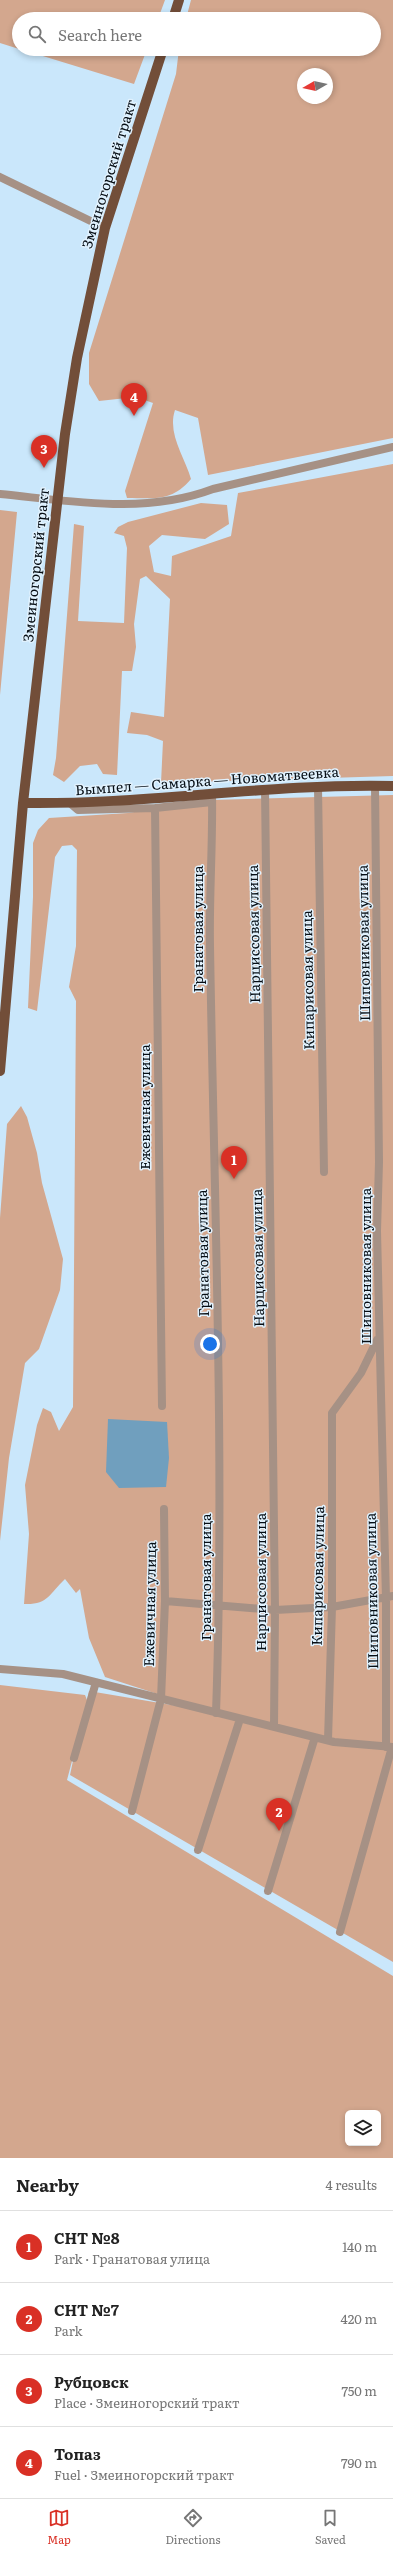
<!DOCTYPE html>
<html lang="en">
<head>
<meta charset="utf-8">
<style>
	:root { --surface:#fff; --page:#f2f2f2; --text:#222; --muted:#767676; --line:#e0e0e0; --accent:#d93025 }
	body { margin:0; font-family:Literata,serif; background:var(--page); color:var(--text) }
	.controls { position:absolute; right:12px; bottom:12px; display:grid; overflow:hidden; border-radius:6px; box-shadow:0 2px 6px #0003 }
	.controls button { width:36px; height:36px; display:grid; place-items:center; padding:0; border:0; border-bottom:1px solid var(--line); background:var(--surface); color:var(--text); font:20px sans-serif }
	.compass { position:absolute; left:297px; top:68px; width:36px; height:36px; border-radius:50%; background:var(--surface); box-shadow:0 2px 6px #0003; rotate:261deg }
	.you { position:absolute; left:210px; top:1344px; width:14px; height:14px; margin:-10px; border:3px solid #fff; border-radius:50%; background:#1a73e8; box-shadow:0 0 0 6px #1a73e833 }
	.badge { display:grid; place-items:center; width:26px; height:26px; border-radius:50%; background:var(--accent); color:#fff; font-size:13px; font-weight:700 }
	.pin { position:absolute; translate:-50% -33px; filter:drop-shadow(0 1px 2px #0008) }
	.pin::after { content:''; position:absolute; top:21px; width:14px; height:12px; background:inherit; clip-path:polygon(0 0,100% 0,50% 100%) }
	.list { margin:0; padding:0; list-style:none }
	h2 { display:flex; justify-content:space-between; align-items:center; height:52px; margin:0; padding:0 16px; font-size:17px }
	h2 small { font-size:13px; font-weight:400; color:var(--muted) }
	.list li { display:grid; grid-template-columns:26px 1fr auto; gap:12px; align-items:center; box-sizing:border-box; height:72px; padding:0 16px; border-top:1px solid var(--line) }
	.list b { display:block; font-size:15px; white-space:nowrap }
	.list p { margin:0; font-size:13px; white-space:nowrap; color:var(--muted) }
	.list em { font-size:13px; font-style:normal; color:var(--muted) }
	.icon { flex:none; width:22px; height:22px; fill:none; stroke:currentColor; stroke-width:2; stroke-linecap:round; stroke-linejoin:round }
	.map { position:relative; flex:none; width:393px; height:2158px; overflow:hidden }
	.search { position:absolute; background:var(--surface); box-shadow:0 2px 6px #0003; left:12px; right:12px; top:12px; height:44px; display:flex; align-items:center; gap:10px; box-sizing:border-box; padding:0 14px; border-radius:22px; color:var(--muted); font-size:15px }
	.sheet { height:340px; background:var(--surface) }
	nav { display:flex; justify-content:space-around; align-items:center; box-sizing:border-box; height:56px; border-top:1px solid var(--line); background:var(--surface); font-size:11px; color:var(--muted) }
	nav a { display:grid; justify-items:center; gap:2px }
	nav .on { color:var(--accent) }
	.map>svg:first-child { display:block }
</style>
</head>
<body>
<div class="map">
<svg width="393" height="2158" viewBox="0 0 393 2158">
	<rect width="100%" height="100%" fill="#cae7fb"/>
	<path fill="#d3a78e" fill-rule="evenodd" d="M0 0H165L158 19H19V49L0 43Z
		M191 0H393V438L208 475 198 418 175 410C167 434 185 457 191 479 172 502 154 498 127 498L125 491 153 403 136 397 99 401 89 384V353L176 74 179 49H374V19H186ZM303 74H327V98H303Z
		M20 49H147L134 84Z
		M393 464V776L161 783 163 741 147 735 127 733 131 712 164 717 170 599 146 576 140 579 134 624 136 647 132 671H122L117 775 103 774 97 764 80 766 64 782 53 775 56 758 74 524 84 526 78 621 124 623 127 548 124 536 114 533 118 527 128 522 201 503 227 505 229 524 205 539 162 535 149 546 154 572 171 576 172 556 231 536 238 493Z
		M0 510 17 512 0 695Z
		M393 795V1962L70 1775 77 1742 67 1780 393 1976V2158H0V1685L85 1695 87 1700 89 1691 213 1712 105 1677 89 1638 80 1589 76 1593 65 1579C49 1594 48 1605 24 1604L29 1534 25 1485 37 1425 43 1408 51 1412 59 1431 73 1407 76 1001 69 987 76 946 77 850 72 845 62 846 55 857 37 1011 28 1008 33 897V843L38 830 49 818 128 813 211 800ZM348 2113H378V2143H348Z
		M21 1106 27 1117 37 1153 42 1183 63 1259 60 1290 39 1349 25 1363 9 1458 0 1541V1218L7 1124Z"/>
	<path fill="#709fbe" d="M108 1419 167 1422 169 1458 166 1487 119 1488 106 1472Z"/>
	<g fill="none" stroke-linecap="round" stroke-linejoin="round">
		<path stroke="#a69185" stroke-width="8" d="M0 177 105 228
			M0 494C71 501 144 515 213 489L393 447
			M375 786 379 1162 377 1231 386 1599V1747
			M318 787 324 1172
			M265 789 275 1610 274 1727
			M212 793C213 844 209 895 210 946 214 1201 225 1457 216 1713
			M71 804 78 810 155 808 212 802
			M155 808 162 1406
			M165 1601 275 1610 332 1607 393 1596
			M0 1669 63 1674 334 1742 393 1747
			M328 1740 332 1607V1413L361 1373 377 1340
			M74 1758 96 1682
			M132 1811 161 1699 165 1601 164 1509
			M198 1850 240 1719
			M268 1891 315 1737
			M340 1932 392 1747"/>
		<path stroke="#724e39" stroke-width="10" d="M173 19 179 0
			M23 803C146 805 269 783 393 786
			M0 1071 23 803 65 434 77 358 105 228 163 49"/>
	</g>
	<g text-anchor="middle" stroke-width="3" stroke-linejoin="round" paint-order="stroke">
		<g font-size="14" fill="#050d14" stroke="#e1f2fe">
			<text transform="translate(109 174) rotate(-73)" y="5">Змеиногорский тракт</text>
			<text transform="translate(36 565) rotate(-84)" y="5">Змеиногорский тракт</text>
			<text transform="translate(207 781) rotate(-4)" y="5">Вымпел — Самарка — Новоматвеевка</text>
			<text transform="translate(198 929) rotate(-90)" y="5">Гранатовая улица</text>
			<text transform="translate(254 934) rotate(-91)" y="5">Нарциссовая улица</text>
			<text transform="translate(364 943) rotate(-91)" y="5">Шиповниковая улица</text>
			<text transform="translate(308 980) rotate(-91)" y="5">Кипарисовая улица</text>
			<text transform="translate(145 1107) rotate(-90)" y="5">Ежевичная улица</text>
			<text transform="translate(203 1253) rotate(-91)" y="5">Гранатовая улица</text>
			<text transform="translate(258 1258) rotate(-91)" y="5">Нарциссовая улица</text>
			<text transform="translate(366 1266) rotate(-90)" y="5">Шиповниковая улица</text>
			<text transform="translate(318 1576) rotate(-89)" y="5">Кипарисовая улица</text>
			<text transform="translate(206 1577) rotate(-90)" y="5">Гранатовая улица</text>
			<text transform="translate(261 1582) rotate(-90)" y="5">Нарциссовая улица</text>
			<text transform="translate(372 1591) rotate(-91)" y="5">Шиповниковая улица</text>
			<text transform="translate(150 1604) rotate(-89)" y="5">Ежевичная улица</text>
		</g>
	</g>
</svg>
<div class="controls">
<button><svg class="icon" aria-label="layers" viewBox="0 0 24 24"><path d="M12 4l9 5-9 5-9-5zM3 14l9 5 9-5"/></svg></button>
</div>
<svg class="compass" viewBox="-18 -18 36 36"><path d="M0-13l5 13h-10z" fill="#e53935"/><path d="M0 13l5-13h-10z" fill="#767676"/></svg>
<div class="you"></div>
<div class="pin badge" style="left:234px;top:1179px">1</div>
<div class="pin badge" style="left:279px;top:1831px">2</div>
<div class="pin badge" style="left:44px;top:468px">3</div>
<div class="pin badge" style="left:134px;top:416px">4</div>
<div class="search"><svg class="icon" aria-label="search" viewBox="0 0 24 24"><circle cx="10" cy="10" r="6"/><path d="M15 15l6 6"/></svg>Search here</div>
</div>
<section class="sheet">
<h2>Nearby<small>4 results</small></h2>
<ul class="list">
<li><span class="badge">1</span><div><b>СНТ №8</b><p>Park · Гранатовая улица</p></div><em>140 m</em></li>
<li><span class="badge">2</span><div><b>СНТ №7</b><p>Park</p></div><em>420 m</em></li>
<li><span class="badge">3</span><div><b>Рубцовск</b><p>Place · Змеиногорский тракт</p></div><em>750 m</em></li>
<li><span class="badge">4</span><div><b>Топаз</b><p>Fuel · Змеиногорский тракт</p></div><em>790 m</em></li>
</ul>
</section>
<nav>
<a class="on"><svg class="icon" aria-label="map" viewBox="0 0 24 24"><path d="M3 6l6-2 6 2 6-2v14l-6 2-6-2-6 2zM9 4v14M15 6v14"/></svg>Map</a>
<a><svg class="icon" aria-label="directions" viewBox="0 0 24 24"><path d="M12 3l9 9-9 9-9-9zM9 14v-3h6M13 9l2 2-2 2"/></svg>Directions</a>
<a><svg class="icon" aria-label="saved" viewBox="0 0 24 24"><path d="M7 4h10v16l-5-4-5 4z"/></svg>Saved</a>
</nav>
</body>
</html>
